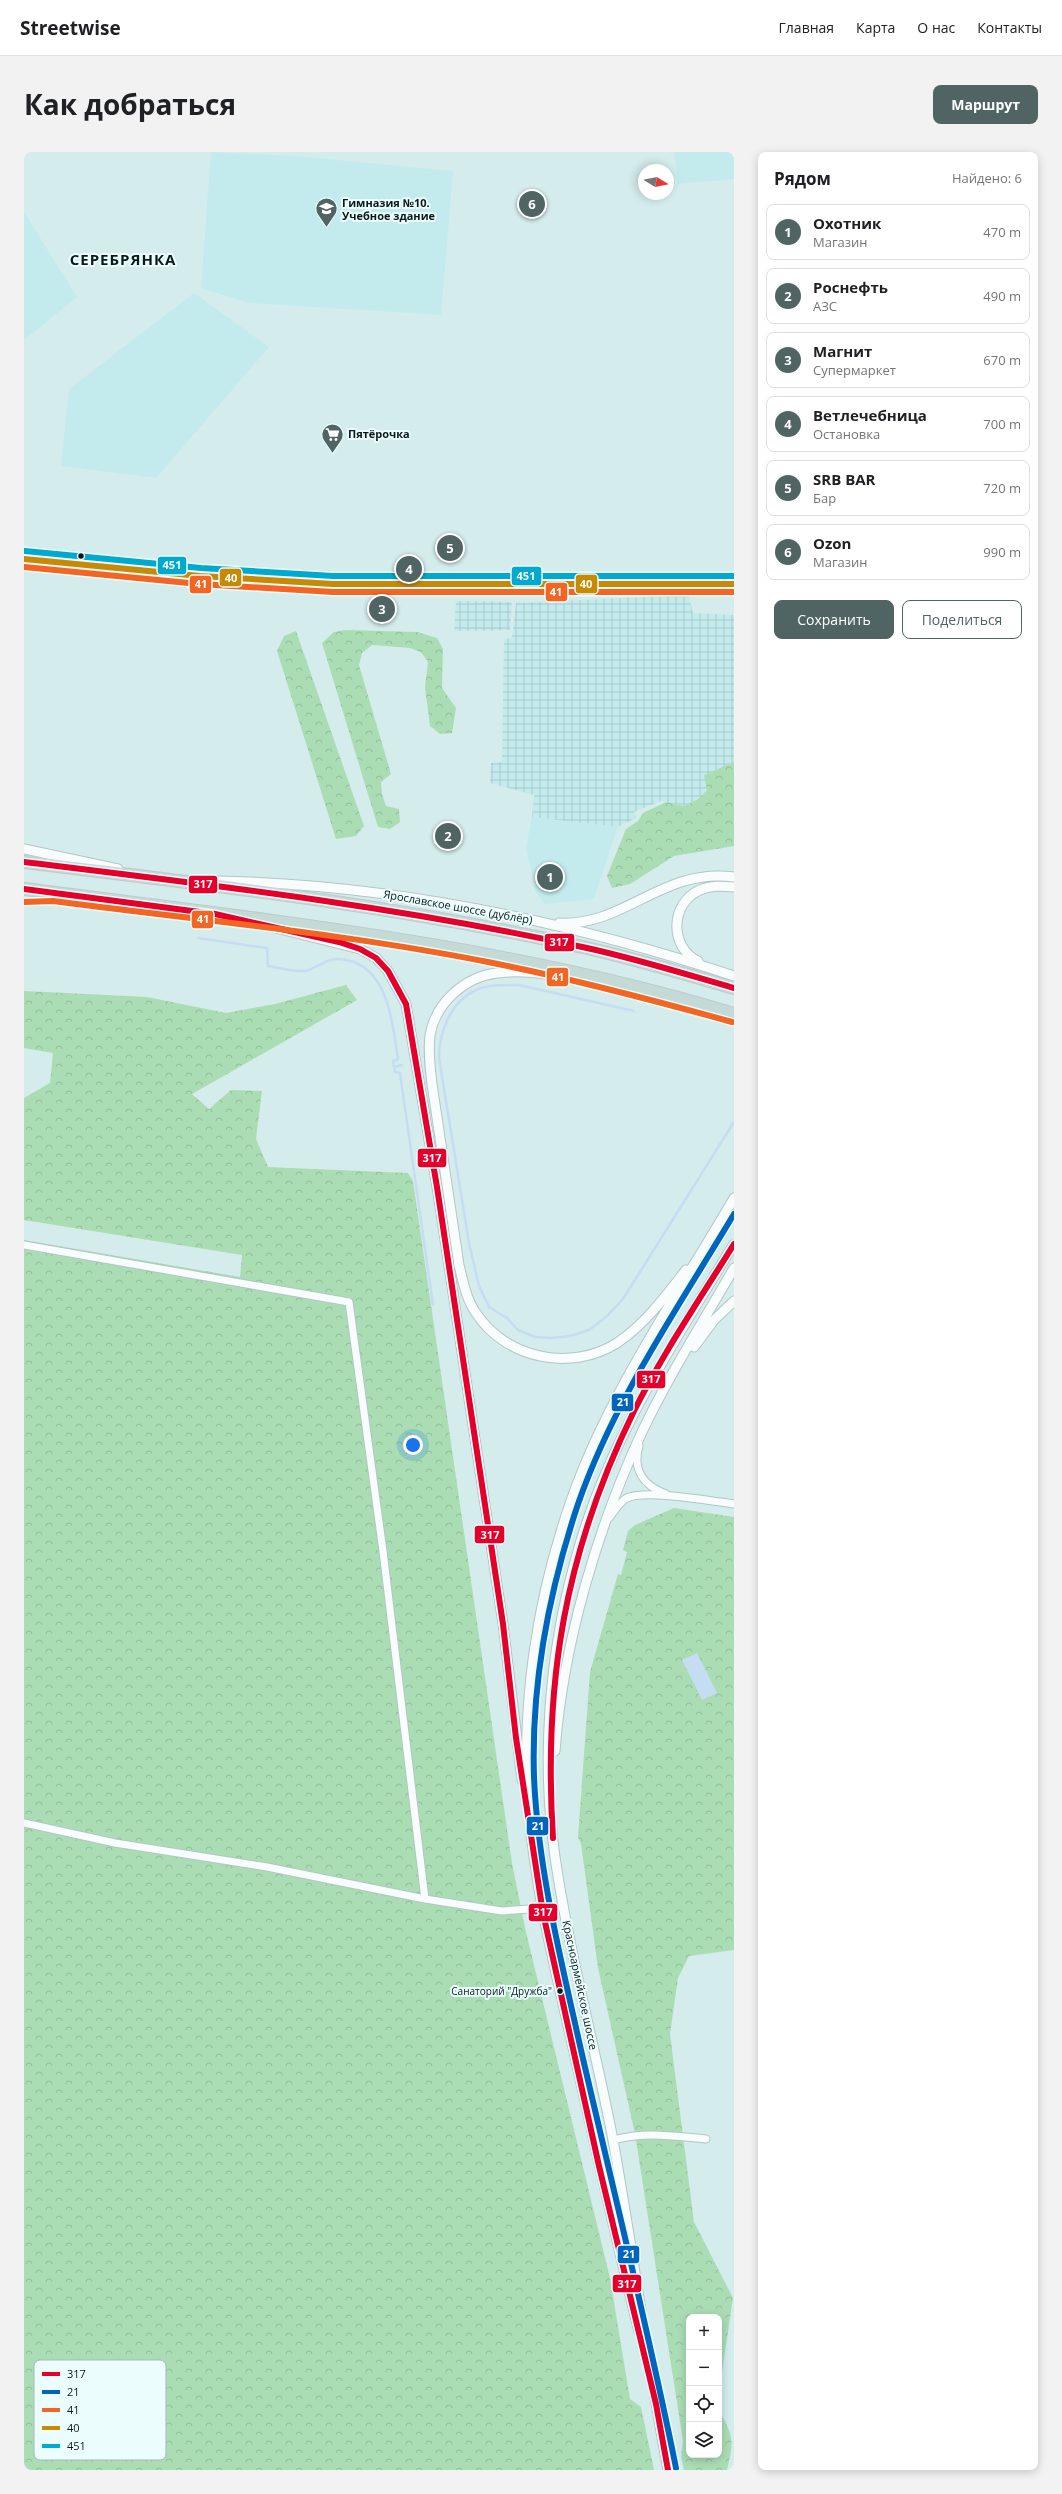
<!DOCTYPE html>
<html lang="ru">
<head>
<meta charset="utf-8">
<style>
	:root { --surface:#fff; --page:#f2f2f2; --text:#202124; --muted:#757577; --line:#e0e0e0; --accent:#506464 }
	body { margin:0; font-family:"Open Sans",sans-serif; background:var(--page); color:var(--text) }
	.controls { position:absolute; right:12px; bottom:12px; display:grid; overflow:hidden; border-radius:8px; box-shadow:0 2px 10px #0003 }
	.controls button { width:36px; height:36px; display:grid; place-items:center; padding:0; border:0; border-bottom:1px solid var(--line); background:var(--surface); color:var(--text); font:20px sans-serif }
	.compass { position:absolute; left:614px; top:12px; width:36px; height:36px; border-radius:50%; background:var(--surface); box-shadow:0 2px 10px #0003; rotate:100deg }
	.you { position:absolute; left:389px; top:1293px; width:14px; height:14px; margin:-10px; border:3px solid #fff; border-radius:50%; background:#1a73e8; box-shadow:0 0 0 6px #1a73e833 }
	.badge { display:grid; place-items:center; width:26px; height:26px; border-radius:50%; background:var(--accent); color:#fff; font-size:13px; font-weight:700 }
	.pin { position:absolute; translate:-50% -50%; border:2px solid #fff; box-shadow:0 1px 4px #0006 }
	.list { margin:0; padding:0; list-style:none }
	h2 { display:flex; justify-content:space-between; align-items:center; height:52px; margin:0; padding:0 16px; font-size:17px }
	h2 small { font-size:13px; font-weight:400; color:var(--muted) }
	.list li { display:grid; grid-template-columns:26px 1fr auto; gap:12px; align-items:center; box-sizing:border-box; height:56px; margin:0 8px 8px; padding:0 8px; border:1px solid var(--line); border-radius:8px }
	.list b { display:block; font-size:15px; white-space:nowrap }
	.list p { margin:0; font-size:13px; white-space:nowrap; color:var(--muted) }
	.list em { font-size:13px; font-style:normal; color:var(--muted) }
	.actions { display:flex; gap:8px; padding:12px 16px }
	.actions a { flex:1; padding:9px 0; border:1px solid var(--accent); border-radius:8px; text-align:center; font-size:14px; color:var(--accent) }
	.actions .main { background:var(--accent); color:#fff }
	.icon { flex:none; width:22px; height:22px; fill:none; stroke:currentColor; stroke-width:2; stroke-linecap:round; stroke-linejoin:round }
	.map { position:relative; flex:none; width:710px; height:2318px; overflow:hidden; border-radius:8px }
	header { display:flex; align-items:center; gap:24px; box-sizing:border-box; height:56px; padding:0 20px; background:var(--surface); border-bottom:1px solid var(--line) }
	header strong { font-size:19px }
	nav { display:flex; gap:22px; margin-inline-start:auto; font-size:14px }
	.intro { display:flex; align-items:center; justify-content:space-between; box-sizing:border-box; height:96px; padding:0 24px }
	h1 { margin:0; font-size:28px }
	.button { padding:10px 18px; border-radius:8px; background:var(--accent); color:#fff; font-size:14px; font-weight:700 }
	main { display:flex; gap:24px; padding:0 24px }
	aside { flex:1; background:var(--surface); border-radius:8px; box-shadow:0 2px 10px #0003 }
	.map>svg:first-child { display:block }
</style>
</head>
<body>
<header>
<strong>Streetwise</strong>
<nav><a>Главная</a><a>Карта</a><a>О нас</a><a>Контакты</a></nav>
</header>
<div class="intro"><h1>Как добраться</h1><a class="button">Маршрут</a></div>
<main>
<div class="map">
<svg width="710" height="2318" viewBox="0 0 710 2318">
	<defs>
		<pattern id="industrial-grid" width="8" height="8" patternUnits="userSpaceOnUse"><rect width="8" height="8" fill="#c3ebed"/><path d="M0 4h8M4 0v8" fill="none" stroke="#a6c9cb"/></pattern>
		<pattern id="forest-crowns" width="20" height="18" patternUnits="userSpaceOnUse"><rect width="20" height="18" fill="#abddb5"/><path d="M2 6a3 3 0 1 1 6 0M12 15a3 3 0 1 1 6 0" fill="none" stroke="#92bd9b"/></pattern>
	</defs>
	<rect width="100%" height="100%" fill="#d4ecec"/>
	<path fill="#c3ebed" d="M187 0 271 4 429 19 417 163 225 151 177 136Z
		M650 0H710V27L654 32Z
		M0 60 53 145 0 188Z
		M170 141 245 195 132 326 37 314 45 237Z
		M508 665 594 675 570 747 521 752 512 741 502 696Z"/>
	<path fill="url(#industrial-grid)" d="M665 443 669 461 710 463V610L681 623 683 638 674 647 661 654 637 649 610 660 612 666 594 675 508 665 510 643 466 631 467 611 478 610 480 487 488 486 492 451Z
		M432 449 488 450 486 478 430 479Z"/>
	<path fill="url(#forest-crowns)" d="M321 478 393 480 413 486 419 497 418 536 432 556 428 581 416 582 406 574 401 535 404 510 397 500 386 496 348 493 338 501 335 513 367 622 357 630 358 642 362 654 375 657 376 670 366 677 354 675 298 491 310 480Z
		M272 479 340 674 332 684 312 687 253 499 260 484Z
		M710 610V694L650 704 606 732 588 736 583 724 602 677 614 669 619 661 642 650 661 654 674 647 683 638 680 623Z
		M322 833 333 848 168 942 185 957 207 938 238 939 232 987 244 1015 384 1021 389 1029 488 1711 501 1776 586 2126 606 2247 617 2255 630 2318H0V1088L216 1125 218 1103 0 1068V946L26 931 29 901 0 896V839L123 845 202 861 251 852Z
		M650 1356 710 1365V1798L665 1804 654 1826 646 1882 670 2070 709 2146 695 2240V2165H665V2303H695V2259C710 2284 710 2289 703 2318H660L657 2305 659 2289 611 1982 574 1816 557 1692 554 1685 566 1520 594 1422 597 1423 603 1400 599 1398 604 1379 611 1373Z"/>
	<path fill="#c5ddf2" d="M673 1501 693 1541 678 1548 658 1508Z"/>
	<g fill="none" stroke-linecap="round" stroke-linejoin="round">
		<path stroke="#c5ddf2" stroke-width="2.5" d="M174 786 243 796 244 814C255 816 270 820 281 819 292 817 299 808 312 807 364 807 368 870 374 907L369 909 371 920 376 921 409 1153
			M610 859 495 833C481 833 465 832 452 838 426 850 415 881 415 906L445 1091 455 1134 465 1155 483 1166 494 1178 511 1185 528 1186 546 1184 565 1178 582 1165 599 1147 710 970
			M370 915 378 913"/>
		<defs>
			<path id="street" d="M0 1093 325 1150 359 1399 401 1747
				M615 1294C608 1318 620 1334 642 1342
				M585 1366C590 1360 595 1350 603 1346 621 1337 688 1349 710 1352
				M0 1671 91 1691 243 1715 401 1747 478 1759 505 1757 519 1761
				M589 1988C622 1979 649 1984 682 1987"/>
			<path id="secondary" d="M0 407 176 424 309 432H710
				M0 697 94 717
				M192 729C368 732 543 769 710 824
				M535 771C600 775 639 715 710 725
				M240 773 336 797 352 806 364 819 382 852 413 1035 479 1472 498 1628
				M674 809C645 795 646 751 676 738 687 733 699 734 710 735
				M559 827C531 824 501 817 473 821 441 825 412 850 406 883 404 900 406 916 408 932L435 1113C439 1129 442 1147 452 1161 482 1207 547 1220 593 1191 621 1172 641 1145 662 1118
				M670 1195 690 1168 710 1149
				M531 1599C539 1492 573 1377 618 1280 645 1223 679 1170 710 1116
				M615 2180C592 2087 571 1994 550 1900 532 1820 511 1740 505 1659 496 1554 513 1445 548 1346 586 1239 653 1144 710 1046
				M644 2318C623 2209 609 2098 589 1988 571 1894 545 1801 531 1705 517 1607 525 1502 552 1406 583 1290 648 1193 710 1092"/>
			<path id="highway" d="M0 710C188 733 378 754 563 796 612 807 661 822 710 836
				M0 737C239 768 479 792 710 862"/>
		</defs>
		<use href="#street" stroke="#b2c6c6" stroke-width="9"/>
		<use href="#secondary" stroke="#b2c6c6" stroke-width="11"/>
		<use href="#highway" stroke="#bfcaca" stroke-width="14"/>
		<use href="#street" stroke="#f9fcfc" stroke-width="7"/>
		<use href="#secondary" stroke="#f9fcfc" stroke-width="9"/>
		<use href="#highway" stroke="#c4dad6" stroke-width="12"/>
		<defs>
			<path id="bus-1" d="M0 710C188 733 377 755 563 796 613 807 661 822 710 836
				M0 737 191 762 315 790 336 797 352 806 364 819 382 852 413 1035 479 1472 492 1586 519 1761 575 2014 632 2252 644 2318
				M529 1686C519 1530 541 1400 610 1259 639 1201 676 1147 710 1092"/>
			<path id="bus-2" d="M652 2316C624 2176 589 2037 557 1898 537 1808 514 1717 510 1625 507 1533 525 1439 554 1352 590 1248 654 1156 710 1062"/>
			<path id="bus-3" d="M0 415 175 432 309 440H710
				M0 750 29 749C175 768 324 782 469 811 549 827 629 848 708 870"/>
			<path id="bus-4" d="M0 407 176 424 309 432H710"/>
			<path id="bus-5" d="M1 399 177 416 309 424H710"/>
		</defs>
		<use href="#bus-1" stroke="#ecfdfe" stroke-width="9"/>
		<use href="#bus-2" stroke="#ecfdfe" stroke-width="9"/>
		<use href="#bus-3" stroke="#ecfdfe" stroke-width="9"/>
		<use href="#bus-4" stroke="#ecfdfe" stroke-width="9"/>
		<use href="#bus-5" stroke="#ecfdfe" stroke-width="9"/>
		<use href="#bus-1" stroke="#e4002b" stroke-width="6"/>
		<use href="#bus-2" stroke="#0065bd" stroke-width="6"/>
		<use href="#bus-3" stroke="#f26522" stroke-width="6"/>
		<use href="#bus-4" stroke="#c78a05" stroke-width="6"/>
		<use href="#bus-5" stroke="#00a9ce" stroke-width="6"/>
	</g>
	<defs>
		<symbol id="school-pin" viewBox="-11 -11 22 30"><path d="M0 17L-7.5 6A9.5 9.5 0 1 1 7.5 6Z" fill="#506464" stroke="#ecfdfe"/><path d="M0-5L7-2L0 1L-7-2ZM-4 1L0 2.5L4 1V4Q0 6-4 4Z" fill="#fff"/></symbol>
		<symbol id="supermarket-pin" viewBox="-11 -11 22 30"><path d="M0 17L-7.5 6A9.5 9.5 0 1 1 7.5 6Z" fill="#506464" stroke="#ecfdfe"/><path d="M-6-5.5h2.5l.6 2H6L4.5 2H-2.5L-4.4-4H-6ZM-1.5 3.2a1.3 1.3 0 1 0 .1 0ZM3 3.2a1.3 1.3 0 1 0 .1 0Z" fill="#fff"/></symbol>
	</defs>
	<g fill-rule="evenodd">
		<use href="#school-pin" x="290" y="44" width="25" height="34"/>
		<use href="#supermarket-pin" x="296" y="270" width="25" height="34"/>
	</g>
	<g fill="#091a1b" stroke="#ecfdfe" stroke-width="1.5">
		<circle cx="57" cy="404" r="3.5"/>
		<circle cx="536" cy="1839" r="3.5"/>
	</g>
	<g text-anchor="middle" stroke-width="4" stroke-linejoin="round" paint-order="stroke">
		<g font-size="10" fill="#091a1b" stroke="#ecfdfe" text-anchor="end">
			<text x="528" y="1843">Санаторий "Дружба"</text>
		</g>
		<g font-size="11" font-weight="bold" fill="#091a1b" stroke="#ecfdfe" text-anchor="start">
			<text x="318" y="55">Гимназия №10.<tspan x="318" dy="13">Учебное здание</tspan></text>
			<text x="324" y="286">Пятёрочка</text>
		</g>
		<g font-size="11" fill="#091a1b" stroke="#ecfdfe">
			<text transform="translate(434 755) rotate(10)" y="4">Ярославское шоссе (дублёр)</text>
			<text transform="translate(556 1833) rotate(78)" y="4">Красноармейское шоссе</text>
		</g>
		<g font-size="15" font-weight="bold" letter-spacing="1" fill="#091a1b" stroke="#ecfdfe">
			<text x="99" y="113">СЕРЕБРЯНКА</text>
		</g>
	</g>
	<rect x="10" y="2208" width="132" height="100" rx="6" fill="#ecfdfe" stroke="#a8b9ba" stroke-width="1"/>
	<rect x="18" y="2220" width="18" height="4" fill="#e4002b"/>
	<rect x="18" y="2238" width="18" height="4" fill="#0065bd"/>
	<rect x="18" y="2256" width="18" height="4" fill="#f26522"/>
	<rect x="18" y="2274" width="18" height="4" fill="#c78a05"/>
	<rect x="18" y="2292" width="18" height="4" fill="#00a9ce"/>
	<g font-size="11" fill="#091a1b">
		<text x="43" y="2226">317</text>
		<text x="43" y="2244">21</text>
		<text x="43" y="2262">41</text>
		<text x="43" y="2280">40</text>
		<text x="43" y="2298">451</text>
	</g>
	<g stroke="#ecfdfe" stroke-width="1.5">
		<rect x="133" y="404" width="30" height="19" rx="4" fill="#00a9ce"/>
		<rect x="487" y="414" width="31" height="20" rx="4" fill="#00a9ce"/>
		<rect x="195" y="416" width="23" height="19" rx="4" fill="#c78a05"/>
		<rect x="551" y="422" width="23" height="20" rx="4" fill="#c78a05"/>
		<rect x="165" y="423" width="23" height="19" rx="4" fill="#f26522"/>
		<rect x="521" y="430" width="23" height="20" rx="4" fill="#f26522"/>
		<rect x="164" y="723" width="30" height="19" rx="4" fill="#e4002b"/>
		<rect x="167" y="758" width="23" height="19" rx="4" fill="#f26522"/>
		<rect x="520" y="781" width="31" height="19" rx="4" fill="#e4002b"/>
		<rect x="522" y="815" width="23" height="20" rx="4" fill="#f26522"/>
		<rect x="393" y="996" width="30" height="20" rx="4" fill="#e4002b"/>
		<rect x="612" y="1218" width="30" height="19" rx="4" fill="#e4002b"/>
		<rect x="587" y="1241" width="23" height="19" rx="4" fill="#0065bd"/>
		<rect x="450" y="1373" width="31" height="19" rx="4" fill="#e4002b"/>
		<rect x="502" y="1664" width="23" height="20" rx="4" fill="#0065bd"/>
		<rect x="504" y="1751" width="30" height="19" rx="4" fill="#e4002b"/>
		<rect x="593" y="2093" width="23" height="19" rx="4" fill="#0065bd"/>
		<rect x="588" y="2122" width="30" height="19" rx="4" fill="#e4002b"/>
	</g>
	<g font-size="11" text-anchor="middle" font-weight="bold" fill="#fff">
		<text x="148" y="417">451</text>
		<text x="502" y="428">451</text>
		<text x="207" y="430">40</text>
		<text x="562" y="436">40</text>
		<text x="177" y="436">41</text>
		<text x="532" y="444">41</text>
		<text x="179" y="736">317</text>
		<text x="179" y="771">41</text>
		<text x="535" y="794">317</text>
		<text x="534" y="829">41</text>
		<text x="408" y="1010">317</text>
		<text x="627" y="1231">317</text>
		<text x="599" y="1254">21</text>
		<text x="466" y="1387">317</text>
		<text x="514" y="1678">21</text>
		<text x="519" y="1764">317</text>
		<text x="605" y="2106">21</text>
		<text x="603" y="2136">317</text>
	</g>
</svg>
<div class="controls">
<button>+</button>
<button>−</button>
<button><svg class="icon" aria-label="locate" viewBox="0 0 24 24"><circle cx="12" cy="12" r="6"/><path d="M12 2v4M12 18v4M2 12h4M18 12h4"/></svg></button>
<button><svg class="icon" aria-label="layers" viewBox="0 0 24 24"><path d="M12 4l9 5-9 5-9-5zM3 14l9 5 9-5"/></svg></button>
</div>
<svg class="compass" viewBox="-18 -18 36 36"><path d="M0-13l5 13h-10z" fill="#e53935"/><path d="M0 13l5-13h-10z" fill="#757577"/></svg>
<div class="you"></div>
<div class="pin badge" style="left:526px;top:725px">1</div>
<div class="pin badge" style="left:424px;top:684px">2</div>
<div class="pin badge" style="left:358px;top:457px">3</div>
<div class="pin badge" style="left:385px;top:417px">4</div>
<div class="pin badge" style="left:426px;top:396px">5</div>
<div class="pin badge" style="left:508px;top:52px">6</div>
</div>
<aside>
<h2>Рядом<small>Найдено: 6</small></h2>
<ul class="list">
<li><span class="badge">1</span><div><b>Охотник</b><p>Магазин</p></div><em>470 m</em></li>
<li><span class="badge">2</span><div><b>Роснефть</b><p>АЗС</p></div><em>490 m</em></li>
<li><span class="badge">3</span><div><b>Магнит</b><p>Супермаркет</p></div><em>670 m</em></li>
<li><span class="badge">4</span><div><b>Ветлечебница</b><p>Остановка</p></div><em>700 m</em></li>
<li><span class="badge">5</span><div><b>SRB BAR</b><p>Бар</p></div><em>720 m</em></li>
<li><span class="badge">6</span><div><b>Ozon</b><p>Магазин</p></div><em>990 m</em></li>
</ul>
<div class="actions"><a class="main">Сохранить</a><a>Поделиться</a></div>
</aside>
</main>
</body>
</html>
